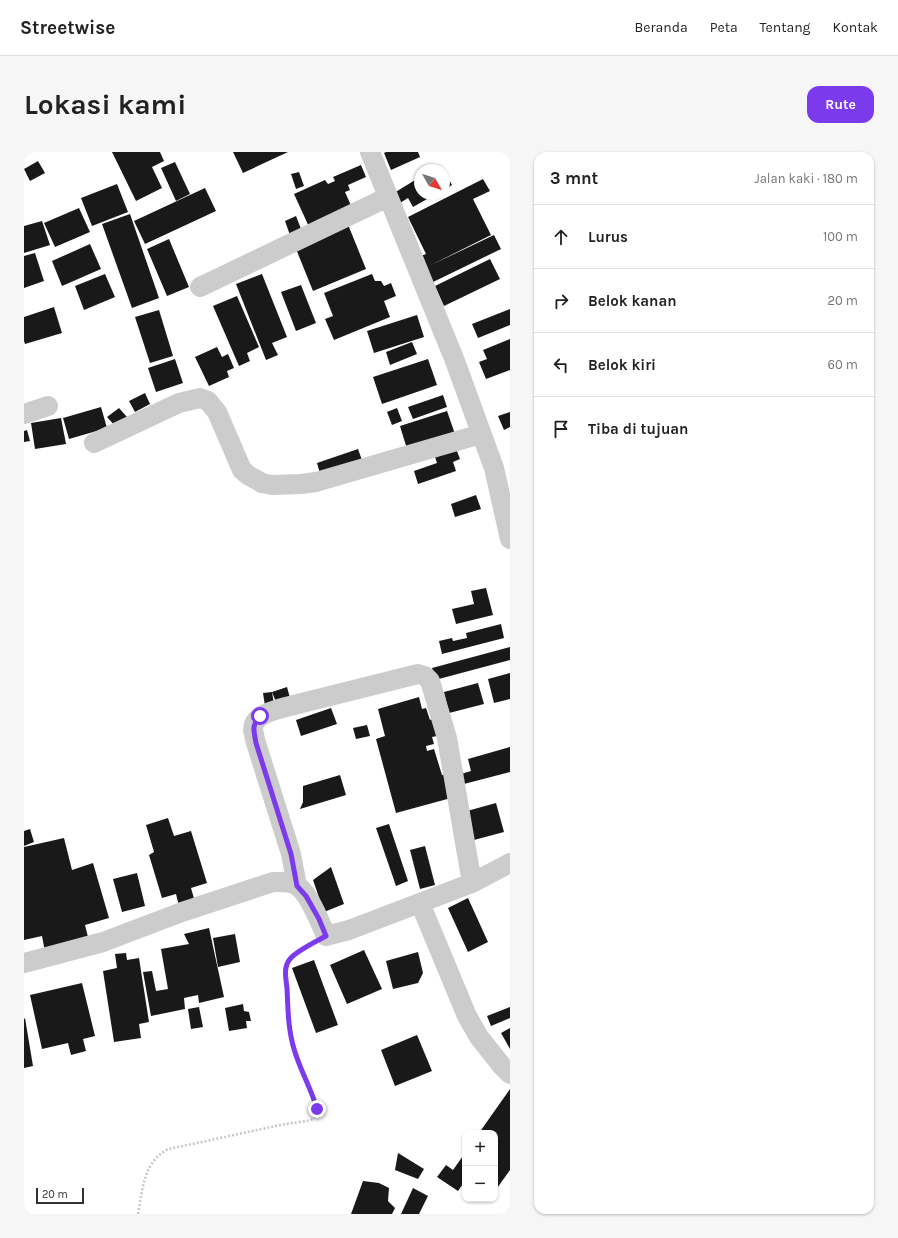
<!DOCTYPE html>
<html lang="id">
<head>
<meta charset="utf-8">
<style>
	:root { --surface:#fff; --page:#f6f6f6; --text:#222; --muted:#767676; --line:#e0e0e0; --accent:#7c3aed }
	body { margin:0; font-family:Karla,sans-serif; background:var(--page); color:var(--text) }
	.controls { position:absolute; right:12px; bottom:12px; display:grid; overflow:hidden; border-radius:8px; box-shadow:0 1px 3px #0004 }
	.controls button { width:36px; height:36px; display:grid; place-items:center; padding:0; border:0; border-bottom:1px solid var(--line); background:var(--surface); color:var(--text); font:20px sans-serif }
	.compass { position:absolute; left:390px; top:12px; width:36px; height:36px; border-radius:50%; background:var(--surface); box-shadow:0 1px 3px #0004; rotate:129deg }
	.scale { position:absolute; left:12px; bottom:10px; width:48px; box-sizing:border-box; padding-left:4px; border:2px solid #323232; border-top:0; font-size:11px; line-height:14px; white-space:nowrap; color:#323232; -webkit-text-stroke:3px #fff; paint-order:stroke }
	.stop { position:absolute; width:12px; height:12px; margin:-9px; border:3px solid #7c3aed; border-radius:50%; background:#fff }
	.stop.end { background:#7c3aed; border-color:#fff; box-shadow:0 1px 4px #0008 }
	.list { margin:0; padding:0; list-style:none }
	h2 { display:flex; justify-content:space-between; align-items:center; height:52px; margin:0; padding:0 16px; font-size:17px }
	h2 small { font-size:13px; font-weight:400; color:var(--muted) }
	.list li { display:grid; grid-template-columns:26px 1fr auto; gap:12px; align-items:center; box-sizing:border-box; height:64px; padding:0 16px; border-top:1px solid var(--line) }
	.list b { display:block; font-size:15px; white-space:nowrap }
	.list em { font-size:13px; font-style:normal; color:var(--muted) }
	.icon { flex:none; width:22px; height:22px; fill:none; stroke:currentColor; stroke-width:2; stroke-linecap:round; stroke-linejoin:round }
	.map { position:relative; flex:none; width:486px; height:1062px; overflow:hidden; border-radius:12px }
	header { display:flex; align-items:center; gap:24px; box-sizing:border-box; height:56px; padding:0 20px; background:var(--surface); border-bottom:1px solid var(--line) }
	header strong { font-size:19px }
	nav { display:flex; gap:22px; margin-inline-start:auto; font-size:14px }
	.intro { display:flex; align-items:center; justify-content:space-between; box-sizing:border-box; height:96px; padding:0 24px }
	h1 { margin:0; font-size:28px }
	.button { padding:10px 18px; border-radius:12px; background:var(--accent); color:#fff; font-size:14px; font-weight:700 }
	main { display:flex; gap:24px; padding:0 24px }
	aside { flex:1; background:var(--surface); border-radius:12px; box-shadow:0 1px 3px #0004 }
	.map>svg:first-child { display:block }
</style>
</head>
<body>
<header>
<strong>Streetwise</strong>
<nav><a>Beranda</a><a>Peta</a><a>Tentang</a><a>Kontak</a></nav>
</header>
<div class="intro"><h1>Lokasi kami</h1><a class="button">Rute</a></div>
<main>
<div class="map">
<svg width="486" height="1062" viewBox="0 0 486 1062">
	<rect width="100%" height="100%" fill="#fff"/>
	<path fill="#191919" d="M88 0H136L140 9 128 15 138 36 112 49Z
		M209 0H264L219 21Z
		M362 0H394L396 5 367 18 360 1Z
		M14 9 21 21 6 29 0 17Z
		M151 10 166 42 152 49 137 16Z
		M337 13 342 25 324 33 326 38 321 40 329 58 286 77 270 42 301 28 304 32 311 29 309 25Z
		M420 19 428 33 420 38Z
		M275 20 280 34 272 37 267 22Z
		M396 25V42H412L389 55 384 46 376 51 370 41Z
		M459 27 466 39 449 47 467 83 405 114 470 83 477 97 405 132 394 105 402 102 384 65Z
		M93 32 104 60 68 74 57 46Z
		M181 36 192 59 121 92 110 69Z
		M55 56 66 80 31 95 20 71Z
		M106 62 135 146 108 156 78 72Z
		M272 64 279 82 267 86 261 69Z
		M18 69 26 93 0 101V74Z
		M323 70 342 117 289 139 270 92Z
		M145 87 165 135 143 144 123 97Z
		M66 92 77 117 38 134 28 109Z
		M11 101 20 129 0 136V104Z
		M466 107 476 127 420 154 411 134Z
		M81 122 91 145 60 158 51 134Z
		M238 122 263 185 248 191 254 203 242 208 212 132Z
		M348 122 351 129H357L360 134 367 131 372 144 360 149 366 165 310 188 301 167 309 164 300 141Z
		M277 133 292 171 272 179 257 140Z
		M213 144 235 195 223 201 226 209 215 214 189 154Z
		M30 155 38 181 1 192 0 189V165Z
		M486 157V173L454 186 448 172Z
		M135 158 149 204 126 211 111 165Z
		M393 163 400 185 350 201 343 179Z
		M486 187V218L462 227 455 210 463 207 459 198Z
		M388 190 393 202 366 213 362 200Z
		M193 195 198 205 204 202 210 216 203 219 205 225 185 234 171 205Z
		M151 207 159 231 132 240 124 216Z
		M404 207 413 233 358 252 349 225Z
		M121 241 126 252 111 260 105 249Z
		M419 243 423 255 389 267 384 255Z
		M77 255 83 276 45 287 39 266Z
		M95 256 103 265 92 275 83 265Z
		M373 256 378 269 368 273 363 260Z
		M423 259 431 282 383 297 376 274Z
		M486 260V275L480 278 474 264Z
		M37 266 42 292 11 297 7 271Z
		M3 278 6 289 0 290V279Z
		M431 294 436 307 429 310 432 319 394 332 390 319 413 311 410 302Z
		M334 297 339 311 297 325 293 311Z
		M452 343 457 357 431 365 427 352Z
		M462 436 469 463 432 472 428 457 450 452 447 439Z
		M477 472 480 486 418 502 415 489 428 486 429 489 443 486 442 481Z
		M486 495V508L411 528 408 516Z
		M486 521V547L470 551 464 527Z
		M454 531 460 552 425 561 420 540Z
		M263 535 266 546 252 550 248 540 250 552 241 554 239 541 248 540Z
		M395 545 398 557 402 556 406 568 408 567 413 584 408 585 410 592 402 594 403 599 410 597 418 623H421L427 646 372 661 352 587 361 584 354 557Z
		M307 556 313 572 277 584 272 568Z
		M343 573 346 584 332 587 329 576Z
		M486 595V620L440 632 437 622 447 619 444 607Z
		M316 623 322 643 276 657 279 650V634Z
		M472 651 480 680 450 688 443 659Z
		M144 666 150 684 167 679 183 731 167 736 171 750 155 754 152 742 138 746 125 703 130 700 122 673Z
		M365 672 384 729 372 734 352 676Z
		M6 677 10 690 0 694V679Z
		M40 686 48 718 69 711 85 766 61 773 65 789 21 800 18 784 0 788V695Z
		M401 694 411 733 396 737 386 698Z
		M307 715 320 752 300 760 289 728Z
		M113 721 121 754 98 760 89 727Z
		M444 746 464 790 444 800 424 756Z
		M185 776 200 845 175 851 174 843 160 846 161 857 127 864 119 820 128 819 132 839 144 837 137 797 165 792 160 782Z
		M211 782 216 810 194 815 189 786Z
		M340 798 358 837 323 852 306 813Z
		M394 800 399 821 394 831 369 837 362 809Z
		M102 801 103 808 115 806 125 870 115 872 117 886 90 890 79 819 93 816 91 802Z
		M290 808 314 873 292 881 268 816Z
		M58 831 71 884 59 887 62 899 47 903 44 891 18 897 6 843Z
		M219 852 220 859 225 860 227 869H222L223 876 205 879 201 856Z
		M175 855 179 875 167 877 164 857Z
		M486 855V866L467 874 463 864Z
		M1 866 9 914 0 916V867Z
		M486 876V897L477 881Z
		M393 883 408 919 371 934 357 898Z
		M486 937V1018L471 1039V981H455Z
		M374 1001 400 1017 394 1027 371 1018Z
		M441 1001V1029L434 1039 413 1025 422 1013 429 1018Z
		M339 1029 355 1031 365 1036 364 1049 371 1056 368 1062H327Z
		M389 1036 404 1044 395 1062H377Z"/>
	<g fill="none" stroke-linecap="round" stroke-linejoin="round">
		<path stroke="#c6c6c6" stroke-width="2.5" stroke-dasharray="2 2" stroke-linecap="butt" d="M114 1062C119 1036 119 1011 144 997 183 989 223 980 262 972 267 971 286 969 289 967 292 964 293 960 293 956 290 940 280 926 274 911 266 887 264 862 262 837 262 828 259 818 264 810 269 801 280 797 288 792"/>
		<path stroke="#ccc" stroke-width="20" d="M346 0 431 209 470 316 486 387
			M176 135 364 45
			M0 262 24 254
			M70 291 155 251 176 246 184 249 193 260 218 318 224 323 238 331 248 333 277 332 292 330 457 282
			M273 734 267 702 232 591C231 587 230 583 229 578 229 563 246 560 258 556L394 522 401 524 406 529 423 586 448 731
			M396 751 443 864 455 885 478 914 486 922
			M0 811 79 790 158 760 249 730C257 730 267 729 274 734 286 744 296 770 302 784L325 778 448 731 486 711"/>
	</g>
	<g fill="none" stroke-linecap="round" stroke-linejoin="round">
		<path stroke="#7c3aed" stroke-width="5" d="M236 564C227 574 230 579 232 591L267 702 273 734 282 744 295 767 302 784C293 789 272 799 266 807 259 815 262 827 263 836 264 857 264 877 270 897 276 918 287 936 293 957"/>
	</g>
</svg>
<div class="controls">
<button>+</button>
<button>−</button>
</div>
<svg class="compass" viewBox="-18 -18 36 36"><path d="M0-13l5 13h-10z" fill="#e53935"/><path d="M0 13l5-13h-10z" fill="#767676"/></svg>
<div class="scale">20 m</div>
<div class="stop" style="left:236px;top:564px"></div>
<div class="stop end" style="left:293px;top:957px"></div>
</div>
<aside>
<h2>3 mnt<small>Jalan kaki · 180 m</small></h2>
<ul class="list">
<li><svg class="icon" aria-label="ahead" viewBox="0 0 24 24"><path d="M12 20V5M6 11l6-6 6 6"/></svg><div><b>Lurus</b></div><em>100 m</em></li>
<li><svg class="icon" aria-label="right" viewBox="0 0 24 24"><path d="M7 20v-9h11M14 6l5 5-5 5"/></svg><div><b>Belok kanan</b></div><em>20 m</em></li>
<li><svg class="icon" aria-label="left" viewBox="0 0 24 24"><path d="M17 20v-9H6M10 6l-5 5 5 5"/></svg><div><b>Belok kiri</b></div><em>60 m</em></li>
<li><svg class="icon" aria-label="arrive" viewBox="0 0 24 24"><path d="M6 21V4h12l-3 4 3 4H6"/></svg><div><b>Tiba di tujuan</b></div></li>
</ul>
</aside>
</main>
</body>
</html>
